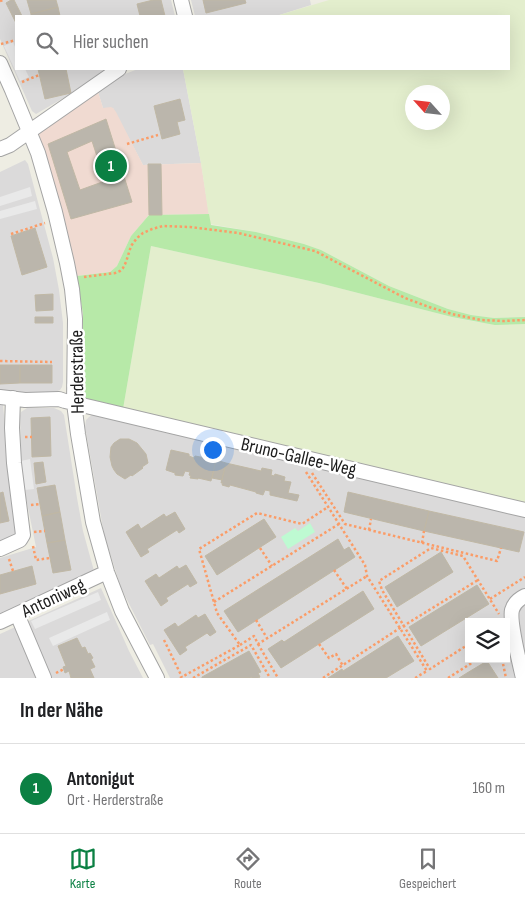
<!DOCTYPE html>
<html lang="de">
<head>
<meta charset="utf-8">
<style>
	:root { --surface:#fff; --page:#f6f6f6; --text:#202124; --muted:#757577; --line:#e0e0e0; --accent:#0b8043 }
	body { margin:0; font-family:"Sofia Sans Condensed",sans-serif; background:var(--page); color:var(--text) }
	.controls { position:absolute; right:15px; bottom:15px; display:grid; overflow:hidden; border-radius:0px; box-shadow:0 5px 20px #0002 }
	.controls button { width:45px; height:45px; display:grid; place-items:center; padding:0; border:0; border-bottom:1px solid var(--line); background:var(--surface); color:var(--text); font:25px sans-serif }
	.compass { position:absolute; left:405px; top:85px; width:45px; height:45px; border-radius:50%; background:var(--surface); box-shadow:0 5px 20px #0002; rotate:297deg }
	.you { position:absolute; left:212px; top:449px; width:18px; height:18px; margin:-12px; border:4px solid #fff; border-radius:50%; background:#1a73e8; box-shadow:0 0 0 8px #1a73e833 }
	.badge { display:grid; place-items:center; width:32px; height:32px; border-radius:50%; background:var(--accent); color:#fff; font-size:16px; font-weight:700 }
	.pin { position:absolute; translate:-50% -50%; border:2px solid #fff; box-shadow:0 1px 5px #0006 }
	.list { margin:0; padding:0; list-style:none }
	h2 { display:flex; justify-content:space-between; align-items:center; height:65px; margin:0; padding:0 20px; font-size:21px }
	h2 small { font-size:16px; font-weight:400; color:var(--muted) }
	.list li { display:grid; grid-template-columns:32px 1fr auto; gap:15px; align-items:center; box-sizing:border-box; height:90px; padding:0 20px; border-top:1px solid var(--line) }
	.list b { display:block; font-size:19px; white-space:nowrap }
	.list p { margin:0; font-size:16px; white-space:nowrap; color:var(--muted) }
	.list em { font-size:16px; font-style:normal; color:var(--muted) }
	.icon { flex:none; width:28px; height:28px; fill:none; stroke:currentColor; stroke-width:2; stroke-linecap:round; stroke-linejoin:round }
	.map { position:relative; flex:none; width:525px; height:678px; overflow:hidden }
	.search { position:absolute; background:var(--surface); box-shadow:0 5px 20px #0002; left:15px; right:15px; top:15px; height:55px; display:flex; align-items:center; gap:12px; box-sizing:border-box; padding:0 18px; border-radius:0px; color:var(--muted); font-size:19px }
	.sheet { height:155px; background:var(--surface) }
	nav { display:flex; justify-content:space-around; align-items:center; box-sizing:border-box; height:70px; border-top:1px solid var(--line); background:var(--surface); font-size:14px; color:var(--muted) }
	nav a { display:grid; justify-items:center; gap:2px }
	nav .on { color:var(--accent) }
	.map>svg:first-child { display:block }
</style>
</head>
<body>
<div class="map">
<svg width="525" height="678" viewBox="0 0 525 678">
	<rect width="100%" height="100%" fill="#eeede3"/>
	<path fill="#dbdada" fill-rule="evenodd" d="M0 0H171L175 16H16V69H107L72 93 36 114 32 111 0 39Z
		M191 0H310L311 5 276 16H195Z
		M138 69H183L201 163 143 165 113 108H103L98 92 125 74Z
		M25 160 28 164 35 191 53 258 59 290 63 323V382L62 387 60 390 55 392 24 393 0 391V172Z
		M0 404 3 405 16 537 0 544Z
		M27 408H54L61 411 64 415 77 498 83 531 94 571 0 615V558L36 547 26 498 21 457 20 416 21 412Z
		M92 415H97L525 514V590L520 606 525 603V678H170L153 644 150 645 121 588 104 534 85 427 86 420 89 417ZM469 622H506V659H469Z
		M101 588 129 651 143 678H0V634Z"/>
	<path fill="#f0dad1" d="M98 92 103 108 111 107 113 108 116 112 143 165 201 163 209 214 149 215 131 236 117 266 110 272 77 276 59 206 39 134 42 128Z"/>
	<path fill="#e3eecd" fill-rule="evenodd" d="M329 0H525V317L494 318 471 315 448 309 389 286 321 250 304 244 256 232 210 224 201 163 183 69H509V16H276ZM412 92H442V122H412Z
		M151 246 319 283 452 317 477 322 517 324H525V504L123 409Z"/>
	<path fill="#b7e9a8" d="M209 214 211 225 256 232 304 244 321 250 389 286 448 309 471 315 494 318 525 317V324L495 325 452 317 319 283 151 246 123 409 83 398 82 368 83 334V314L77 276 110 272 117 266 131 236 149 215Z"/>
	<path fill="#befad2" d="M310 523 315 532 288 549 281 537 295 528 298 531Z"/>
	<path fill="#e9e9e9" d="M13 42 16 49V69H25L29 77 20 81 4 46Z
		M30 187 32 196 0 206V197Z
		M35 201 37 209 0 219V211Z
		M30 459 34 489 25 490 21 461Z
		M98 592 101 600 35 629 31 621Z
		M107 612 110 620 53 646 49 638Z"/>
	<path fill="#bbb6ac" stroke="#c0b8a5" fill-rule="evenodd" d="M11 0H14L22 16H16V23L6 3Z
		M27 0H56L58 7 31 14Z
		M153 0H161L165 16H140L137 4Z
		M203 0H245L246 3 206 13Z
		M58 7 60 16H31V14Z
		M38 69H66L71 93 45 99Z
		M180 99 185 120 177 122 180 134 162 139 154 106Z
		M106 119 132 202 71 219 48 144ZM92 141 105 181 80 190 67 152Z
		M148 164H161L162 215H149Z
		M35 228 47 267 22 275 11 236Z
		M53 294V310L36 311 35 295Z
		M35 317H53V323H35Z
		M0 365H20V383L0 384Z
		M20 365H52V383H20Z
		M50 417 51 456 32 457 31 418Z
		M120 439H129L137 443 146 454 148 463 142 467 143 468 132 476 131 475 125 479 117 474 114 470 112 466 110 457 111 447 114 443Z
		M171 450 189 454V456L194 458 195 456 216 460 211 481 198 478V479L190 478 191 476 189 475 190 472 185 471 183 476 175 475V473L166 470Z
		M216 460 226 463 222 480 212 478Z
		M43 462 46 482 36 484 34 463Z
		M226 463 261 471 262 468 272 470 271 475 274 476 275 474 285 477 284 481 291 482 288 493 299 495 297 501 270 495V491L265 490 263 495 256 493V492L230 485 229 487 222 485 223 483H221Z
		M55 485 60 512 42 516 37 488Z
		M3 492 9 521 0 523V493Z
		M348 492 429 511 424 531 344 512Z
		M429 511 524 532 519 552 424 531Z
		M60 512 65 540 47 543 42 516Z
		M175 512 185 529 179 533 177 530 147 549 149 552 141 557 126 532 138 524 141 529 164 514 166 517Z
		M264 519 276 537 217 575 205 556Z
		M338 539 344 550 349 547 355 557 238 632 224 611Z
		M65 540 71 570 53 573 47 543Z
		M441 552 453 572 397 607 385 587Z
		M186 565 197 583 190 587 188 584 166 598 168 601 161 606 145 581 156 574 159 578 177 566 179 569Z
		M32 566 36 584 0 594V575Z
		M477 585 489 604 421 646 409 627Z
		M363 591 374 609 281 668 268 649 282 640 284 642Z
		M205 614 216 632 210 636 207 633 185 647 187 650 180 655 164 630 175 623 178 627 196 615 198 618Z
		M398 636 414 661 386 678H328L342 669 343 671Z
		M77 638 82 648 85 647 88 654 90 653 93 658 91 659 95 667 90 669 94 678H71L69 671 65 673 63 667 66 666 58 646Z
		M249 651 261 672 258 673 260 677 258 678H252V677L250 678H202V677Z
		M487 661 498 678H459L467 673Z"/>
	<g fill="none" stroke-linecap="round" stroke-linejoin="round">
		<defs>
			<path id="minor" d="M181 0 185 16
				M0 63 12 90 38 153 55 212 67 263 72 289 75 319 74 403 78 434 93 522 107 572 122 611 157 678
				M0 149 10 145 119 69
				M0 397 25 400 59 399 65 401 525 510
				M0 549 20 540 23 535 14 463 12 428 13 398
				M17 614 44 678
				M0 622 107 572
				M523 678C520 665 509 621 512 610 514 603 519 599 525 596"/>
		</defs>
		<use href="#minor" stroke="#a4a4a4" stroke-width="16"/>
		<path stroke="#fb9c67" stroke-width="2.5" stroke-dasharray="2.5 2.5" stroke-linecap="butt" d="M0 1 3 0
			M1 44 16 40
			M22 82 39 75
			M127 144 158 135
			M11 234 45 223
			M84 277 115 273 120 271 123 268 126 262 131 246 137 238 143 233 152 229 163 226 190 227 238 233 315 251 405 298 429 307 452 314 481 320 504 321 525 320
			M0 361 52 362
			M25 437H32
			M306 472 365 565 367 576 427 671 415 678
			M312 473 345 524 497 561 501 548
			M31 505 40 504
			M369 530 371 519
			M34 532 45 531
			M422 543 424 531
			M33 546 36 560 50 558
			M260 548 272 566
			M9 559 13 571
			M334 570 347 589
			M490 599 525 577
			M214 602 339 524
			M256 620 267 638
			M164 640 182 677
			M258 644 278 678
			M319 644 329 658 336 654 343 666
			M469 644 430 669 382 590 379 581 431 548 463 556 499 614
			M240 645 254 636 258 644 367 576
			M502 659 506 678
			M56 673 64 669
			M180 678 240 645 217 613 199 549 257 513 302 524 328 507
			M193 678 251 645 270 678
			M323 678 400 628 478 580
			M448 678 478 659"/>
		<use href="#minor" stroke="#fff" stroke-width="14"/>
	</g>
	<g text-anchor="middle" stroke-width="5" stroke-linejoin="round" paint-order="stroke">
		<g font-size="19" fill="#1d1d1d" stroke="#fff">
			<text transform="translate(76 372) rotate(-91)" y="7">Herderstraße</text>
			<text transform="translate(299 456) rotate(13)" y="7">Bruno-Gallee-Weg</text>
			<text transform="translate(53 597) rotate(-25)" y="7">Antoniweg</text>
		</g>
	</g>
</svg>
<div class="controls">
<button><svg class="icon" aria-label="layers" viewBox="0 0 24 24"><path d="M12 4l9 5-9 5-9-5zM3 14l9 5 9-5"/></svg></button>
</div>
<svg class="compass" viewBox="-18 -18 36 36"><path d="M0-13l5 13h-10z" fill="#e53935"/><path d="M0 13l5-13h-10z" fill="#757577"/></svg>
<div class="you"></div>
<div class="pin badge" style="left:111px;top:166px">1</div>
<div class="search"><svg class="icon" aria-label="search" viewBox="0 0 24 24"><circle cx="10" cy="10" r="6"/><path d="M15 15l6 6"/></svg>Hier suchen</div>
</div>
<section class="sheet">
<h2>In der Nähe<small></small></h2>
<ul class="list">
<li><span class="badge">1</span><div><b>Antonigut</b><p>Ort · Herderstraße</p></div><em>160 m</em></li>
</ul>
</section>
<nav>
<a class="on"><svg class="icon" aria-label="map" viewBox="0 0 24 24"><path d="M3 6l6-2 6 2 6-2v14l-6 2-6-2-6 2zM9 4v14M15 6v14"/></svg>Karte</a>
<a><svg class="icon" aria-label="directions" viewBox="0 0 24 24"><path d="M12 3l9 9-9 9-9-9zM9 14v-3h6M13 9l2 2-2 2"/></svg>Route</a>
<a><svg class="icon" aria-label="saved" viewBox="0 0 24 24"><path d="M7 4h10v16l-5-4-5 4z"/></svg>Gespeichert</a>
</nav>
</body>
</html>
